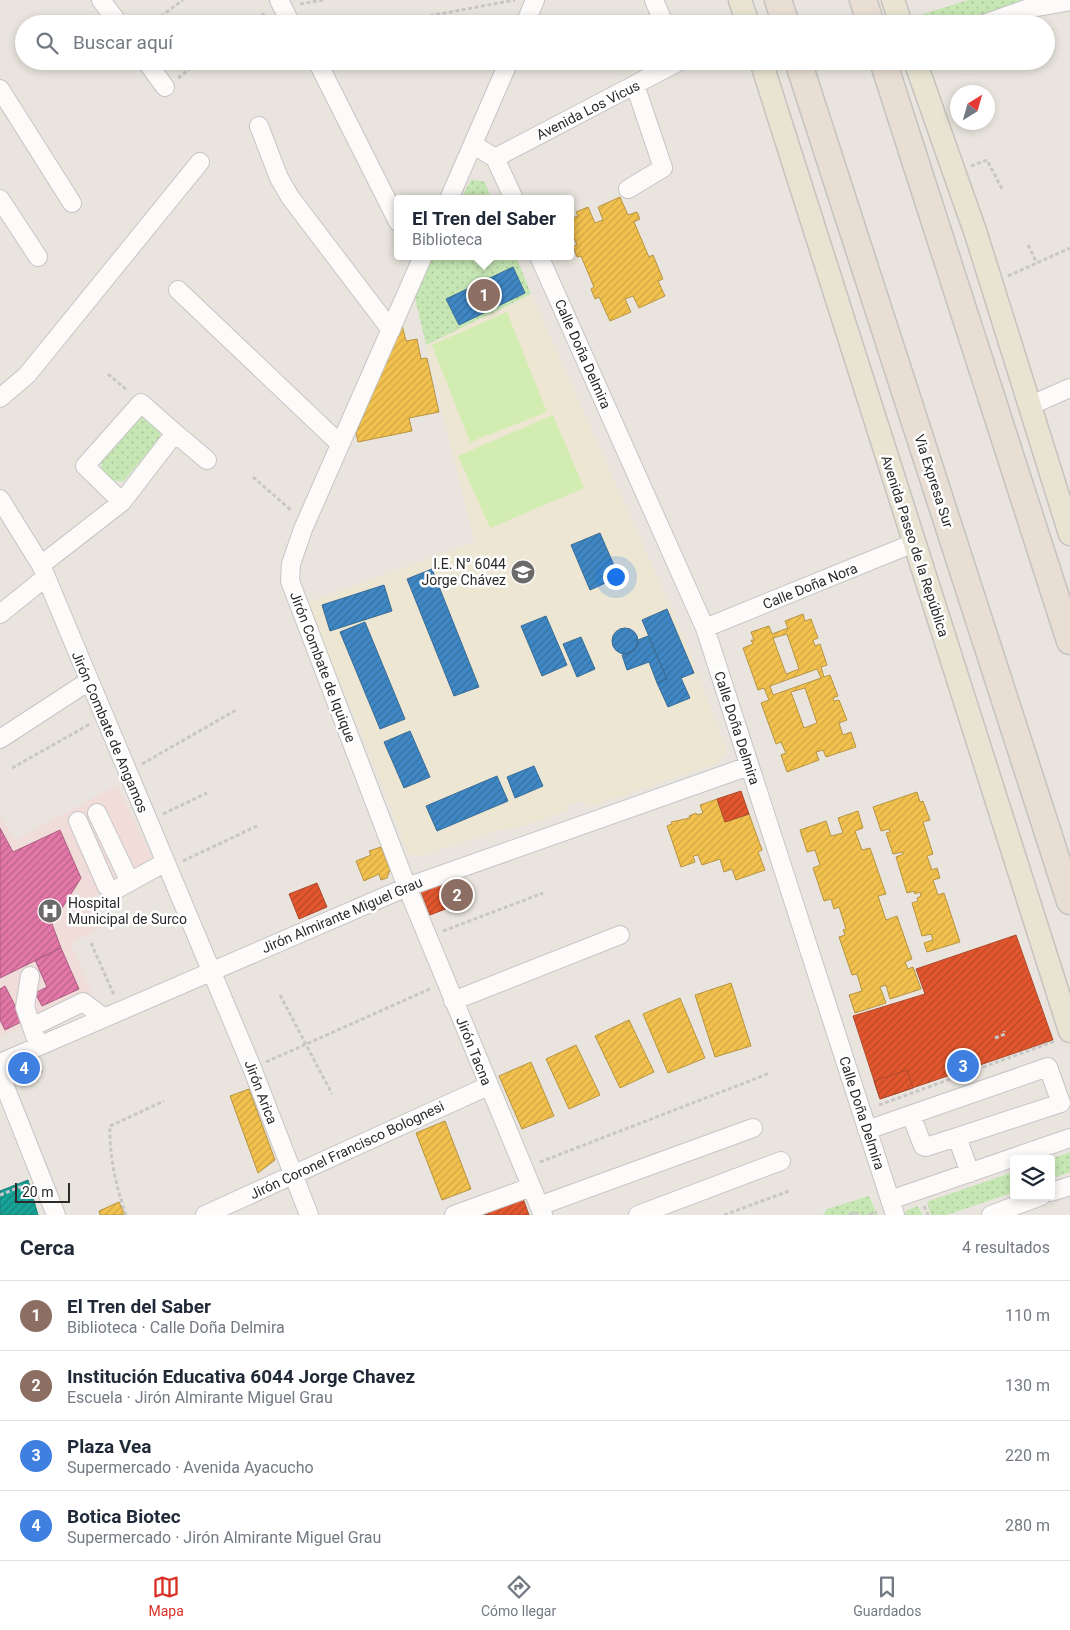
<!DOCTYPE html>
<html lang="es">
<head>
<meta charset="utf-8">
<style>
	:root { --surface:#fff; --page:#f2f2f3; --text:#1f2937; --muted:#747a83; --line:#e0e1e3; --accent:#d93025 }
	body { margin:0; font-family:Roboto,sans-serif; background:var(--page); color:var(--text) }
	.controls { position:absolute; right:15px; bottom:15px; display:grid; overflow:hidden; border-radius:5px; box-shadow:0 2px 8px #0003 }
	.controls button { width:45px; height:45px; display:grid; place-items:center; padding:0; border:0; border-bottom:1px solid var(--line); background:var(--surface); color:var(--text); font:25px sans-serif }
	.compass { position:absolute; left:950px; top:85px; width:45px; height:45px; border-radius:50%; background:var(--surface); box-shadow:0 2px 8px #0003; rotate:37deg }
	.scale { position:absolute; left:15px; bottom:12px; width:55px; box-sizing:border-box; padding-left:5px; border:2px solid #2a2a2a; border-top:0; font-size:14px; line-height:18px; white-space:nowrap; color:#2a2a2a; -webkit-text-stroke:4px #fff; paint-order:stroke }
	.you { position:absolute; left:615px; top:576px; width:18px; height:18px; margin:-12px; border:4px solid #fff; border-radius:50%; background:#1a73e8; box-shadow:0 0 0 8px #1a73e833 }
	.badge { display:grid; place-items:center; width:32px; height:32px; border-radius:50%; background:var(--accent); color:#fff; font-size:16px; font-weight:700 }
	.pin { position:absolute; translate:-50% -50%; border:2px solid #fff; box-shadow:0 1px 5px #0006 }
	.popup { position:absolute; left:394px; top:195px; width:180px; height:65px; box-sizing:border-box; display:grid; place-content:center; border-radius:5px; background:var(--surface); filter:drop-shadow(0 1px 4px #0005); font-size:16px; white-space:nowrap; color:var(--muted) }
	.popup b { font-size:19px; color:var(--text) }
	.popup::after { content:''; position:absolute; left:50%; top:100%; margin-left:-10px; border:10px solid transparent; border-top-color:var(--surface) }
	.list { margin:0; padding:0; list-style:none }
	h2 { display:flex; justify-content:space-between; align-items:center; height:65px; margin:0; padding:0 20px; font-size:21px }
	h2 small { font-size:16px; font-weight:400; color:var(--muted) }
	.list li { display:grid; grid-template-columns:32px 1fr auto; gap:15px; align-items:center; box-sizing:border-box; height:70px; padding:0 20px; border-top:1px solid var(--line) }
	.list b { display:block; font-size:19px; white-space:nowrap }
	.list p { margin:0; font-size:16px; white-space:nowrap; color:var(--muted) }
	.list em { font-size:16px; font-style:normal; color:var(--muted) }
	.icon { flex:none; width:28px; height:28px; fill:none; stroke:currentColor; stroke-width:2; stroke-linecap:round; stroke-linejoin:round }
	.map { position:relative; flex:none; width:1070px; height:1215px; overflow:hidden }
	.search { position:absolute; background:var(--surface); box-shadow:0 2px 8px #0003; left:15px; right:15px; top:15px; height:55px; display:flex; align-items:center; gap:12px; box-sizing:border-box; padding:0 18px; border-radius:28px; color:var(--muted); font-size:19px }
	.sheet { height:345px; background:var(--surface) }
	nav { display:flex; justify-content:space-around; align-items:center; box-sizing:border-box; height:70px; border-top:1px solid var(--line); background:var(--surface); font-size:14px; color:var(--muted) }
	nav a { display:grid; justify-items:center; gap:2px }
	nav .on { color:var(--accent) }
	.map>svg:first-child { display:block }
</style>
</head>
<body>
<div class="map">
<svg width="1070" height="1215" viewBox="0 0 1070 1215">
	<defs>
		<pattern id="green-dots" width="8" height="8" patternUnits="userSpaceOnUse" patternTransform="scale(1.25)"><rect width="8" height="8" fill="#c6e7b4"/><path d="M2 2h.1M6 6h.1" fill="none" stroke="#aac69b" stroke-width="1.8" stroke-linecap="round"/></pattern>
		<pattern id="homes-hatch" width="6" height="6" patternUnits="userSpaceOnUse" patternTransform="scale(1.25)"><rect width="6" height="6" fill="#f2c14e"/><path d="M-1 1l2-2M0 6l6-6M5 7l2-2" fill="none" stroke="#d0a644"/></pattern>
		<pattern id="shops-hatch" width="6" height="6" patternUnits="userSpaceOnUse" patternTransform="scale(1.25)"><rect width="6" height="6" fill="#e4572e"/><path d="M-1 1l2-2M0 6l6-6M5 7l2-2" fill="none" stroke="#b94827"/></pattern>
		<pattern id="schools-hatch" width="6" height="6" patternUnits="userSpaceOnUse" patternTransform="scale(1.25)"><rect width="6" height="6" fill="#3f88c5"/><path d="M-1 1l2-2M0 6l6-6M5 7l2-2" fill="none" stroke="#356fa0"/></pattern>
		<pattern id="health-hatch" width="6" height="6" patternUnits="userSpaceOnUse" patternTransform="scale(1.25)"><rect width="6" height="6" fill="#e377a8"/><path d="M-1 1l2-2M0 6l6-6M5 7l2-2" fill="none" stroke="#b86289"/></pattern>
		<pattern id="public-hatch" width="6" height="6" patternUnits="userSpaceOnUse" patternTransform="scale(1.25)"><rect width="6" height="6" fill="#17a398"/><path d="M-1 1l2-2M0 6l6-6M5 7l2-2" fill="none" stroke="#15857c"/></pattern>
	</defs>
	<rect width="100%" height="100%" fill="#e9e5de"/>
	<path fill="#ede6d2" d="M531 294 683 635 727 751 719 763 589 807 581 801 569 805 567 811 524 826 499 830 420 856 409 855 364 739 307 603 475 542 426 345Z"/>
	<path fill="#f0ddda" d="M117 785 157 867 93 897 106 924 71 944 92 993 0 1037V814L15 840Z"/>
	<path fill="url(#green-dots)" d="M968 0H1053L970 24H920L917 16Z
		M471 180 484 181 492 199H461Z
		M432 256H516L531 294 426 345 414 293Z
		M141 418C152 419 162 427 160 438L124 481C111 483 100 474 101 460Z
		M1070 1152V1172L1051 1179V1159Z
		M1014 1172V1192L947 1215H931L927 1203 929 1201Z
		M869 1196 877 1215H823L827 1209Z
		M917 1206 923 1215H904L906 1211Z"/>
	<path fill="#d2ecb1" d="M507 312 547 412 470 442 432 345Z
		M553 415 584 488 490 528 458 456Z"/>
	<path fill="url(#homes-hatch)" stroke="#b69443" fill-rule="evenodd" d="M620 197 628 215 637 212 640 219 634 222 649 257 653 255 663 279 658 281 665 296 639 308 633 296 625 299 631 312 610 321 599 297 595 299 591 289 594 287 581 256 577 257 573 246 577 245 573 236 570 237V219L578 216 576 212 588 207 595 223 603 220 598 207Z
		M402 325 406 341 417 339 421 359 427 358 439 412 409 418 412 431 358 442 356 433Z
		M803 614 805 621 811 619 818 638 813 640 815 646 820 644 827 665 821 667 824 677 830 675 838 696 833 698 834 701 839 700 847 720 839 723 843 735 851 732 856 747 826 757 823 750 816 752 819 760 787 772 781 755 786 753 781 742 776 744 761 703 769 700 764 688 758 690 743 648 753 644 751 640H754L751 632 769 626 772 634 788 628 785 621ZM787 634 799 669 786 674 773 638ZM805 688 817 723 804 728 791 692Z
		M817 669 821 678 773 695 770 686Z
		M917 792 920 802 923 801 930 820 923 822 933 854 927 856 932 870 937 868 940 878 933 880 938 895 944 893 960 942 927 952 924 943 933 940 931 934 922 936 912 903 918 901 917 898 921 896 920 892 915 894 914 891 907 893 896 857 903 854V852L893 854 886 833 890 832 889 829 881 831 873 807Z
		M717 799 725 822 749 814 762 850 758 852 765 870 736 880 732 869 724 872 720 859 702 865 698 855 693 856 695 862 681 867 667 826 672 824 671 822 690 818 689 816 696 813 697 815 703 813 700 805Z
		M858 811 863 828 855 831 862 850 870 848 886 894 878 896 886 920 897 916 912 959 905 962 908 969 913 967 921 989 890 999 886 985 880 987 886 1003 855 1013 849 995 862 991 857 974 852 975 839 937 845 935 843 930 846 929 839 907 834 909 831 899 824 901 813 868 820 865 815 850 807 852 800 830 826 821 831 836 843 833 838 818Z
		M381 847 390 870 387 878 381 880 379 874 364 881 356 861 371 855 369 851Z
		M731 983 751 1046 715 1057 695 995Z
		M680 998 705 1058 668 1073 643 1014Z
		M629 1020 654 1072 620 1088 595 1036Z
		M576 1045 600 1095 569 1109 546 1059Z
		M531 1062 554 1116 522 1129 499 1076Z
		M249 1089 275 1160 258 1173 230 1096Z
		M445 1121 471 1189 442 1200 416 1133Z
		M119 1202 125 1215H100L99 1211Z"/>
	<path fill="url(#shops-hatch)" stroke="#ac4a2d" d="M741 791 749 814 725 822 717 799Z
		M456 875 466 901 430 915 420 889Z
		M317 883 327 907 299 919 289 894Z
		M1016 935 1053 1040 880 1099 853 1016 925 994 916 969Z
		M34 1054 42 1072 13 1083 6 1065Z
		M907 1070 913 1088 880 1099 874 1081Z
		M521 1193 529 1215H477Z"/>
	<path fill="url(#schools-hatch)" stroke="#396c96" d="M513 267 525 293 459 325 446 299Z
		M600 533 619 577 590 590 571 545Z
		M432 569 479 687 454 696 407 579Z
		M384 585 392 611 330 631 322 605Z
		M667 609 694 673 681 678 690 698 668 707 657 683 667 679 642 620Z
		M546 616 567 665 542 676 521 626Z
		M365 622 405 719 380 729 340 632Z
		M612 641a13 13 0 1 1 26 0a13 13 0 1 1-26 0Z
		M648 636 667 679 657 683 649 662 627 670 622 655 635 650 638 640Z
		M581 637 595 669 577 677 563 644Z
		M410 731 430 777 404 788 384 742Z
		M534 766 543 786 515 798 507 777Z
		M497 776 508 801 437 831 426 806Z"/>
	<path fill="url(#health-hatch)" stroke="#ac6082" d="M0 828 13 852 60 830 81 878 52 924 61 948 0 978Z
		M61 948 79 989 42 1006 35 993 47 987 35 960Z
		M5 986 23 1021 5 1030 0 1020V989Z"/>
	<path fill="url(#public-hatch)" stroke="#1d7f77" d="M28 1180 38 1215H0V1191Z"/>
	<g fill="none" stroke-linecap="round" stroke-linejoin="round">
		<defs>
			<path id="minor" d="M101 0 119 24
				M279 0 291 24
				M654 0 664 24
				M525 24 535 0
				M984 24 1026 9 1070 1
				M146 61 165 87
				M317 61 398 222
				M0 89 72 203
				M259 126 279 178 290 197 391 330
				M474 145 495 158 514 199
				M495 158 680 61
				M628 189 663 168 635 85
				M0 199 38 257
				M449 199 509 61
				M423 256 303 529 291 564 290 581 407 887 543 1215
				M539 256 705 628 895 1215
				M178 290 340 444
				M0 398 27 375 200 162
				M1029 406 1070 388
				M175 433 207 460
				M0 499 41 565 252 1068 309 1215
				M41 565 122 502 175 433 141 403 85 466 122 502
				M0 614 46 577
				M705 628 914 543
				M0 739 89 681
				M97 813 130 882
				M78 821 107 887 115 890 164 863
				M30 976 25 1007 35 1036
				M453 1001 620 935
				M32 1027 83 1002 103 1017
				M0 1063 407 887 749 766
				M0 1074 56 1215
				M911 1115 923 1146 926 1147 957 1137
				M867 1130 1048 1067 1061 1103 957 1137 970 1173
				M1051 1192 1070 1186
				M890 1200 1070 1138
				M539 1206 753 1128
				M205 1215 488 1086
				M454 1215 531 1187
				M638 1215 781 1161
				M991 1215 1041 1196"/>
			<path id="major" d="M740 0 748 24
				M893 0 901 24
				M761 61 1070 1031
				M915 61 976 234 1070 534"/>
			<path id="highway" d="M778 0 786 24
				M863 0 871 24
				M798 61 1070 901
				M883 61 1070 641"/>
		</defs>
		<use href="#minor" stroke="#c6c4c5" stroke-width="20"/>
		<use href="#major" stroke="#c4c3c0" stroke-width="25"/>
		<use href="#highway" stroke="#c4c3c0" stroke-width="29"/>
		<path stroke="#c8c7c6" stroke-width="3" stroke-dasharray="4 2.5" stroke-linecap="butt" d="M300 4 323 0
			M150 24 183 0
			M251 24 266 12
			M385 24 515 0
			M178 78 200 61
			M971 166 987 160 1003 191
			M1028 245 1037 263
			M1008 276 1070 248
			M108 374 128 391
			M253 477 292 511
			M142 764 236 710
			M12 768 90 724
			M163 814 207 793
			M183 861 259 825
			M443 931 543 893
			M91 943 114 995
			M280 995 332 1094
			M995 1038 1005 1034 1004 1031
			M266 1062 432 988
			M879 1105 1055 1041
			M540 1162 770 1073
			M0 1195 25 1185
			M924 1206 928 1215
			M126 1215C116 1187 109 1155 110 1126L164 1101
			M724 1215 789 1191
			M849 1215 854 1212 860 1215
			M869 1215 877 1212"/>
		<use href="#minor" stroke="#fcfbfa" stroke-width="18"/>
		<use href="#major" stroke="#e8e4d1" stroke-width="22"/>
		<use href="#highway" stroke="#e9ded3" stroke-width="26"/>
	</g>
	<defs>
		<symbol id="school-disc" viewBox="-11 -11 22 22"><circle r="9.5" fill="#6d6b69" stroke="#fff"/><path d="M0-5L7-2L0 1L-7-2ZM-4 1L0 2.5L4 1V4Q0 6-4 4Z" fill="#fff"/></symbol>
		<symbol id="hospital-disc" viewBox="-11 -11 22 22"><circle r="9.5" fill="#6d6b69" stroke="#fff"/><path d="M-5-5h3v3.5h4V-5h3V5h-3V1.5h-4V5h-3Z" fill="#fff"/></symbol>
	</defs>
	<g fill-rule="evenodd">
		<use href="#school-disc" x="509" y="558" width="28" height="28"/>
		<use href="#hospital-disc" x="36" y="897" width="28" height="28"/>
	</g>
	<g text-anchor="middle" stroke-width="5" stroke-linejoin="round" paint-order="stroke">
		<g font-size="14" fill="#2a2a2a" stroke="#fff">
			<text transform="translate(588 110) rotate(-27)" y="5">Avenida Los Vicus</text>
			<text transform="translate(583 354) rotate(66)" y="5">Calle Doña Delmira</text>
			<text transform="translate(934 481) rotate(72)" y="5">Via Expresa Sur</text>
			<text transform="translate(915 546) rotate(72)" y="5">Avenida Paseo de la República</text>
			<text transform="translate(810 586) rotate(-22)" y="5">Calle Doña Nora</text>
			<text transform="translate(323 667) rotate(69)" y="5">Jirón Combate de Iquique</text>
			<text transform="translate(737 728) rotate(72)" y="5">Calle Doña Delmira</text>
			<text transform="translate(110 732) rotate(67)" y="5">Jirón Combate de Angamos</text>
			<text transform="translate(342 915) rotate(-23)" y="5">Jirón Almirante Miguel Grau</text>
			<text transform="translate(474 1051) rotate(68)" y="5">Jirón Tacna</text>
			<text transform="translate(261 1092) rotate(69)" y="5">Jirón Arica</text>
			<text transform="translate(862 1113) rotate(72)" y="5">Calle Doña Delmira</text>
			<text transform="translate(347 1150) rotate(-25)" y="5">Jirón Coronel Francisco Bolognesi</text>
		</g>
		<g font-size="14" fill="#2a2a2a" stroke="#fff" text-anchor="end">
			<text x="506" y="569">I.E. N° 6044<tspan x="506" dy="16">Jorge Chávez</tspan></text>
			<text x="68" y="908" text-anchor="start">Hospital<tspan x="68" dy="16">Municipal de Surco</tspan></text>
		</g>
	</g>
</svg>
<div class="controls">
<button><svg class="icon" aria-label="layers" viewBox="0 0 24 24"><path d="M12 4l9 5-9 5-9-5zM3 14l9 5 9-5"/></svg></button>
</div>
<svg class="compass" viewBox="-18 -18 36 36"><path d="M0-13l5 13h-10z" fill="#e53935"/><path d="M0 13l5-13h-10z" fill="#747a83"/></svg>
<div class="scale">20 m</div>
<div class="you"></div>
<div class="pin badge" style="left:484px;top:295px;background:#8d6e63">1</div>
<div class="popup"><b>El Tren del Saber</b>Biblioteca</div>
<div class="pin badge" style="left:457px;top:895px;background:#8d6e63">2</div>
<div class="pin badge" style="left:963px;top:1066px;background:#3f7fe0">3</div>
<div class="pin badge" style="left:24px;top:1068px;background:#3f7fe0">4</div>
<div class="search"><svg class="icon" aria-label="search" viewBox="0 0 24 24"><circle cx="10" cy="10" r="6"/><path d="M15 15l6 6"/></svg>Buscar aquí</div>
</div>
<section class="sheet">
<h2>Cerca<small>4 resultados</small></h2>
<ul class="list">
<li><span class="badge" style="background:#8d6e63">1</span><div><b>El Tren del Saber</b><p>Biblioteca · Calle Doña Delmira</p></div><em>110 m</em></li>
<li><span class="badge" style="background:#8d6e63">2</span><div><b>Institución Educativa 6044 Jorge Chavez</b><p>Escuela · Jirón Almirante Miguel Grau</p></div><em>130 m</em></li>
<li><span class="badge" style="background:#3f7fe0">3</span><div><b>Plaza Vea</b><p>Supermercado · Avenida Ayacucho</p></div><em>220 m</em></li>
<li><span class="badge" style="background:#3f7fe0">4</span><div><b>Botica Biotec</b><p>Supermercado · Jirón Almirante Miguel Grau</p></div><em>280 m</em></li>
</ul>
</section>
<nav>
<a class="on"><svg class="icon" aria-label="map" viewBox="0 0 24 24"><path d="M3 6l6-2 6 2 6-2v14l-6 2-6-2-6 2zM9 4v14M15 6v14"/></svg>Mapa</a>
<a><svg class="icon" aria-label="directions" viewBox="0 0 24 24"><path d="M12 3l9 9-9 9-9-9zM9 14v-3h6M13 9l2 2-2 2"/></svg>Cómo llegar</a>
<a><svg class="icon" aria-label="saved" viewBox="0 0 24 24"><path d="M7 4h10v16l-5-4-5 4z"/></svg>Guardados</a>
</nav>
</body>
</html>
